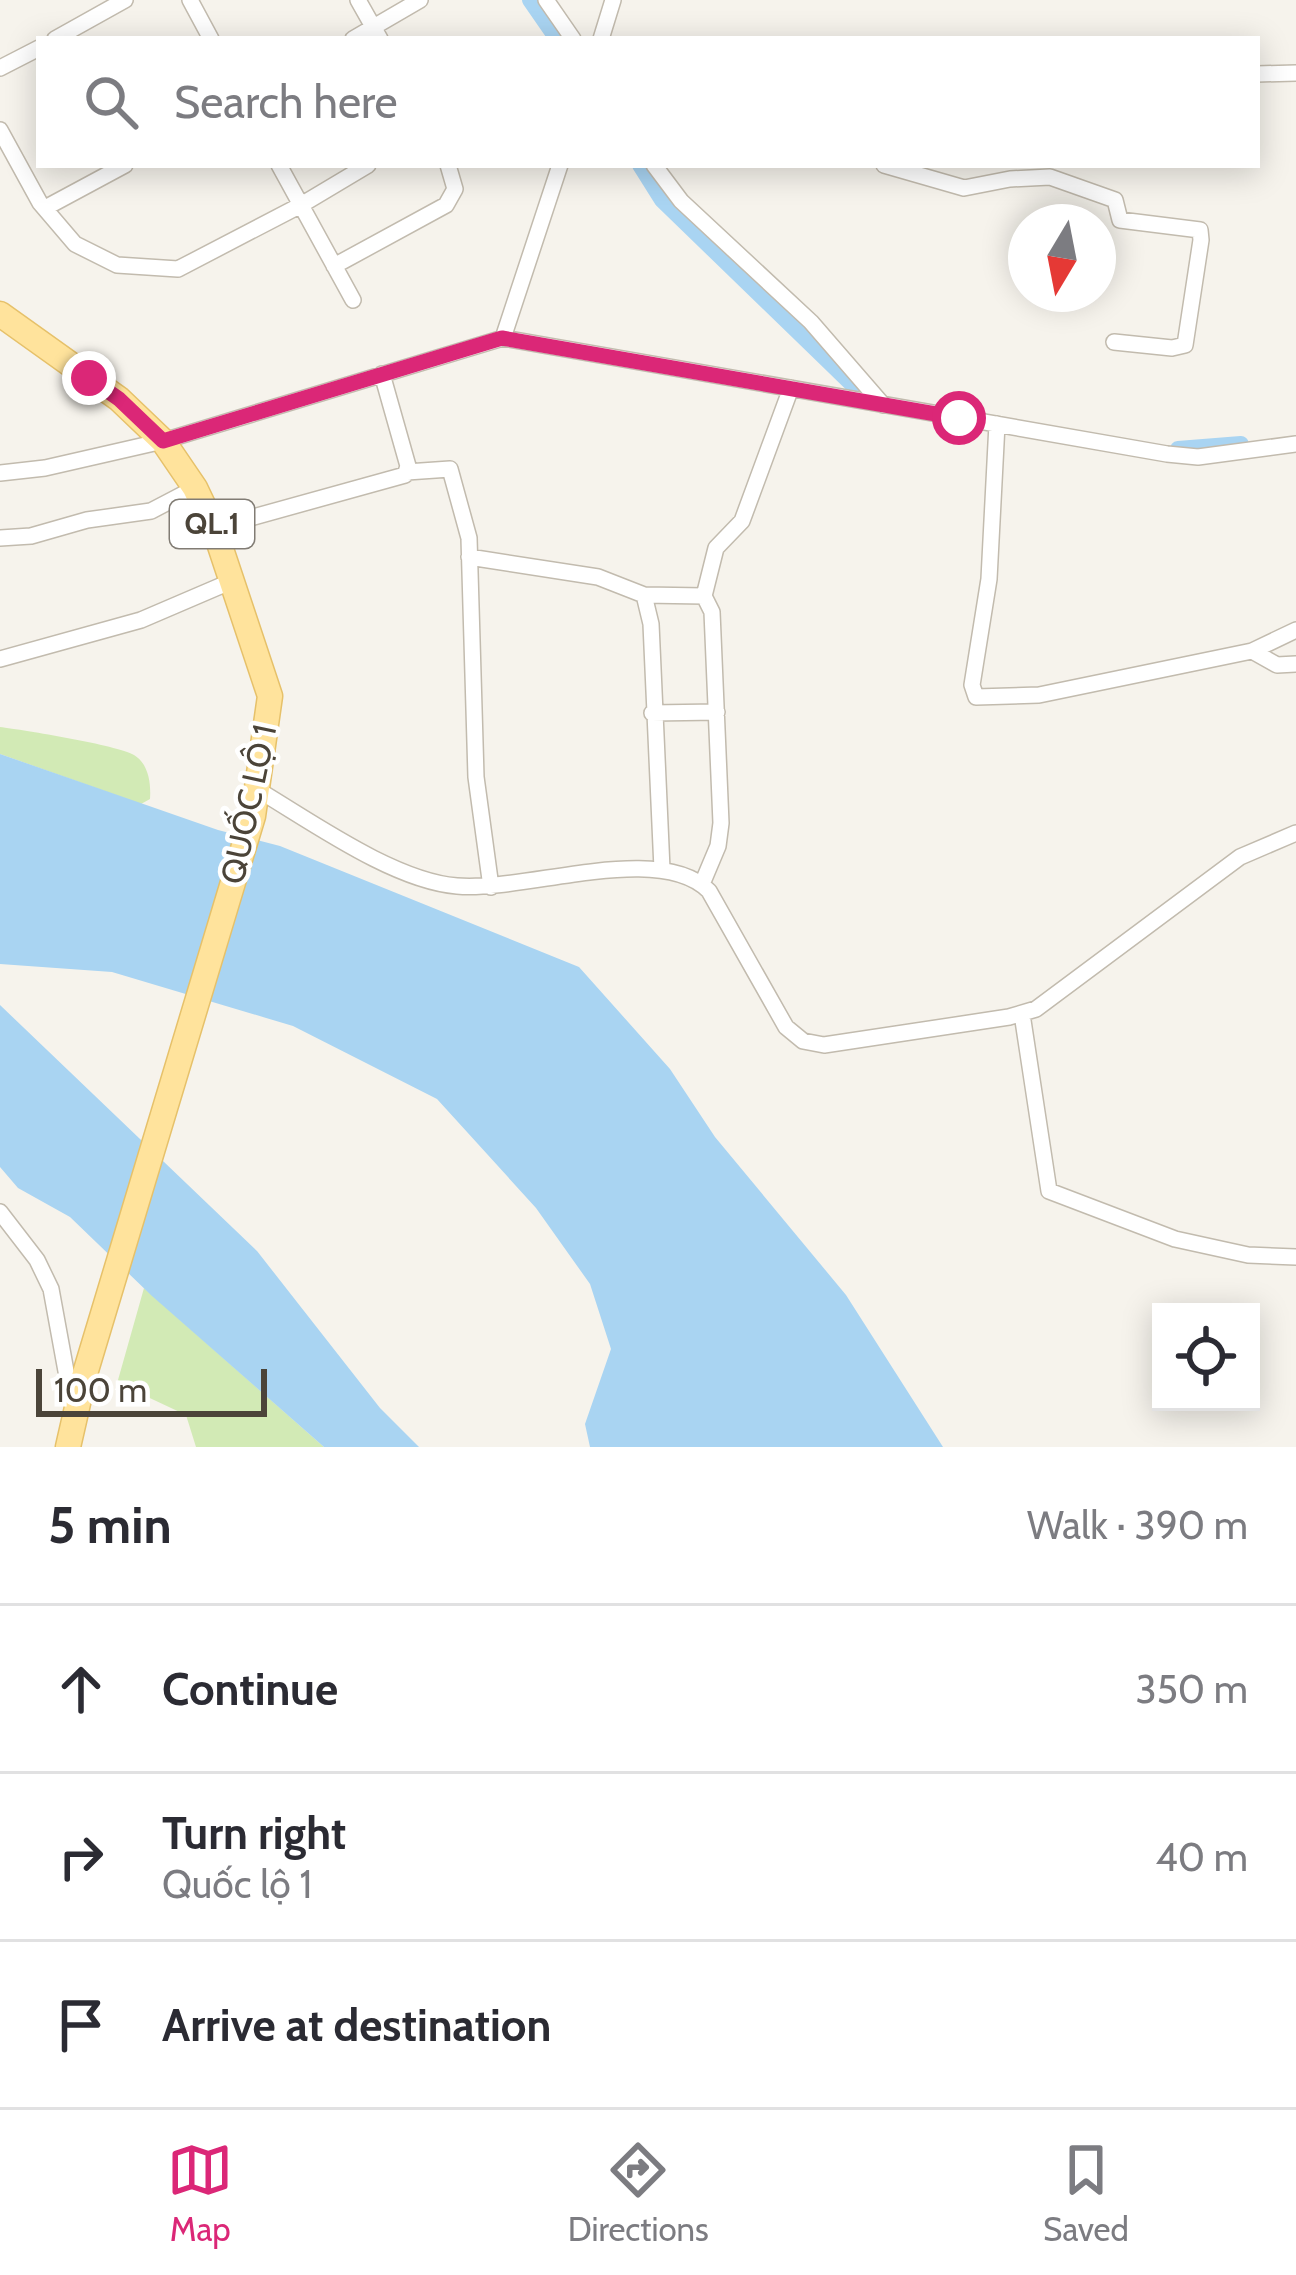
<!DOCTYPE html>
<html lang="en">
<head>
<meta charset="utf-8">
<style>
	:root { --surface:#fff; --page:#f2f2f3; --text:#2b2b33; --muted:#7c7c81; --line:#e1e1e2; --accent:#db2777 }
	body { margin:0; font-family:Cabin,sans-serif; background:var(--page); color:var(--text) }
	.controls { position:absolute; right:36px; bottom:36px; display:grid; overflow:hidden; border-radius:0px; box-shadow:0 6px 30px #0003 }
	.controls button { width:108px; height:108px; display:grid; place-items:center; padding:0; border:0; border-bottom:3px solid var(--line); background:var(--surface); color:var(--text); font:60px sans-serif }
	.compass { position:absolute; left:1008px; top:204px; width:108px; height:108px; border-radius:50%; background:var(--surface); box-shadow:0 6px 30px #0003; rotate:190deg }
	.scale { position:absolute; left:36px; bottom:30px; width:231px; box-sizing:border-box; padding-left:12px; border:6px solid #4b4439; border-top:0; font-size:33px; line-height:42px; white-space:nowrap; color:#4b4439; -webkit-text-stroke:9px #fff; paint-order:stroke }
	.stop { position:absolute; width:36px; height:36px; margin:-27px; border:9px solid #db2777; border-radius:50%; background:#fff }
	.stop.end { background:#db2777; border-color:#fff; box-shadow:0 3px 12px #0008 }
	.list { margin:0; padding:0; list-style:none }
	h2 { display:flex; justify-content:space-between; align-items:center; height:156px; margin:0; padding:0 48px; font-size:51px }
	h2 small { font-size:39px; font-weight:400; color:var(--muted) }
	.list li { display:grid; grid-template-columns:78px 1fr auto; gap:36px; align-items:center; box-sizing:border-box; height:168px; padding:0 48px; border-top:3px solid var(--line) }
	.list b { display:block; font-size:45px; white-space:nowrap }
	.list p { margin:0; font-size:39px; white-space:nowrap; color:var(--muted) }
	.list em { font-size:39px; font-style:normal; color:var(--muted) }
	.icon { flex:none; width:66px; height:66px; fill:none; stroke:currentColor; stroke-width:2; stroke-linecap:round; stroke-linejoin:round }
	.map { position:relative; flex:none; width:1296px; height:1447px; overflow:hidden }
	.search { position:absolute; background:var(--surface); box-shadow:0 6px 30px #0003; left:36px; right:36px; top:36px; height:132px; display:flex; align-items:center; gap:30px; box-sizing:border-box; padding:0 42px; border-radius:0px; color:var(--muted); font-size:45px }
	.sheet { height:660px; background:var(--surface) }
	nav { display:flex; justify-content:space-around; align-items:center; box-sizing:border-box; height:168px; border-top:3px solid var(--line); background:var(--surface); font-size:33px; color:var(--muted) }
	nav a { display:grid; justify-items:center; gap:6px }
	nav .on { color:var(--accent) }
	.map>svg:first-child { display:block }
</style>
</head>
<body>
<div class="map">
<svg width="1296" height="1447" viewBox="0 0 1296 1447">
	<rect width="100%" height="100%" fill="#f6f3ec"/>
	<path fill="#d2eab5" d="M0 727C24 730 117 745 134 755 149 764 151 784 150 799L141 804 0 754Z
		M144 1288 324 1447H196L186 1415 122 1385 118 1380Z"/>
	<path fill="#a9d4f2" d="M0 754 218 830 280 846 579 967 670 1069 715 1137 846 1295 943 1447H590L585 1424 611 1349 590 1284 536 1208 437 1099 293 1026 112 972 0 964Z
		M0 1005 257 1251 380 1408 419 1447H324L152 1296 70 1217 18 1188 0 1167Z"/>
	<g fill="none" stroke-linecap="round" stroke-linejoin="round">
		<path stroke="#a9d4f2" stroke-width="16" d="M530 0 557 39
			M640 165 662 200 857 389
			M1178 449 1241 444"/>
		<defs>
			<path id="minor" d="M190 0 211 39
				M358 0 380 39
				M546 0 573 39
				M55 39 125 0
				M353 39 420 0
				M601 39 613 0
				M0 68 39 48
				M1257 74 1296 73
				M0 130 40 203 75 244 117 265 178 269 301 205 368 165
				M279 165 353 300
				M654 165 681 201 811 322 883 405
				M884 165 964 188 1010 179 1050 177 1115 200 1120 220 1200 230 1201 240 1185 345 1172 348 1114 342
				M45 208 125 165
				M334 266 446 205 455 189 448 165
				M503 338 560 165
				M997 424 989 579 972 685 976 697 1039 695 1252 651 1277 665 1296 664
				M407 472 450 469 469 538 476 777 491 887
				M0 473 45 468 163 441 503 338 1167 454 1198 457 1296 444
				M214 528 405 475 408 466 382 374
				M0 538 31 536 87 520 151 511 195 488
				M469 557 598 577 644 595 651 624 662 869
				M644 595 704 596 712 612 721 823 718 846 702 884
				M704 596 716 548 742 521 791 388
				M1252 651 1296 630
				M0 659 141 620 232 581
				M652 713 717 712
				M258 790C312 822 394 881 457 886 526 892 659 841 709 891L786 1027 803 1041 824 1045 1009 1017 1036 1009 1240 857 1296 833
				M1022 1014 1049 1191 1175 1239 1248 1255 1296 1257
				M0 1212 37 1260 51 1289 72 1404"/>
			<path id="primary" d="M0 314 119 399 163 441 195 488 214 528 270 696 253 816 84 1377 68 1447"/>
		</defs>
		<use href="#minor" stroke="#c2bbae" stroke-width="18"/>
		<use href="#primary" stroke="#e6c16a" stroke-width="27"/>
		<use href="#minor" stroke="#fff" stroke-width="15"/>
		<use href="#primary" stroke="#ffe39c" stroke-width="24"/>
	</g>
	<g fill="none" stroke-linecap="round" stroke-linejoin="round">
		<path stroke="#db2777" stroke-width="15" d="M89 378 119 399 163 441 502 338 959 418"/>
	</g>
	<g text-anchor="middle" stroke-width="9" stroke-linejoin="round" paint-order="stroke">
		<rect fill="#fff" stroke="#817c74" stroke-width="3" x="170" y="500" width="84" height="48" rx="9"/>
		<g font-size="30" font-weight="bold" fill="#4b4439">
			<text x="212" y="534">QL.1</text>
		</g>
		<g font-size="33" fill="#4b4439" stroke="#fff">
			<text transform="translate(248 804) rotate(-78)" y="12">QUỐC LỘ 1</text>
		</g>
	</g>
</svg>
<div class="controls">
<button><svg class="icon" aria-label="locate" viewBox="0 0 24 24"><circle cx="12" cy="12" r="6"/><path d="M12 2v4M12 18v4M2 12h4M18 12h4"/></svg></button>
</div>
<svg class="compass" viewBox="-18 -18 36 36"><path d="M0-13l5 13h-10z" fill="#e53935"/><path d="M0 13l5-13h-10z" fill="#7c7c81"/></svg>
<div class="scale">100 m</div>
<div class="stop" style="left:959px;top:418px"></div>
<div class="stop end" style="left:89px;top:378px"></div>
<div class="search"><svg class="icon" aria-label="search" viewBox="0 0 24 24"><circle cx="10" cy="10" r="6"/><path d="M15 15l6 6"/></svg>Search here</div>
</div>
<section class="sheet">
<h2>5 min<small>Walk · 390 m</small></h2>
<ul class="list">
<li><svg class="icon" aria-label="ahead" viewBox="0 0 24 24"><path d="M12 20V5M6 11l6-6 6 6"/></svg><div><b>Continue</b></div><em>350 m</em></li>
<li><svg class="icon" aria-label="right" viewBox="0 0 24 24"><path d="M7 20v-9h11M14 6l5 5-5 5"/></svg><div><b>Turn right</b><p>Quốc lộ 1</p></div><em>40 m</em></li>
<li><svg class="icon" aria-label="arrive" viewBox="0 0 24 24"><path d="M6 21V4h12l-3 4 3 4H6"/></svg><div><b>Arrive at destination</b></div></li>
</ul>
</section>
<nav>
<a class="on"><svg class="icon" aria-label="map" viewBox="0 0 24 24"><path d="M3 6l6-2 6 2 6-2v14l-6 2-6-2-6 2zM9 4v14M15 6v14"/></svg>Map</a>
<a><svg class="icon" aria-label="directions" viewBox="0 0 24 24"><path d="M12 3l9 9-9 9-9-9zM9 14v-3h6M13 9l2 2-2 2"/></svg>Directions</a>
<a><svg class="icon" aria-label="saved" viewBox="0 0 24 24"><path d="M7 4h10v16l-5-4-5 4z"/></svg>Saved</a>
</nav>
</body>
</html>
